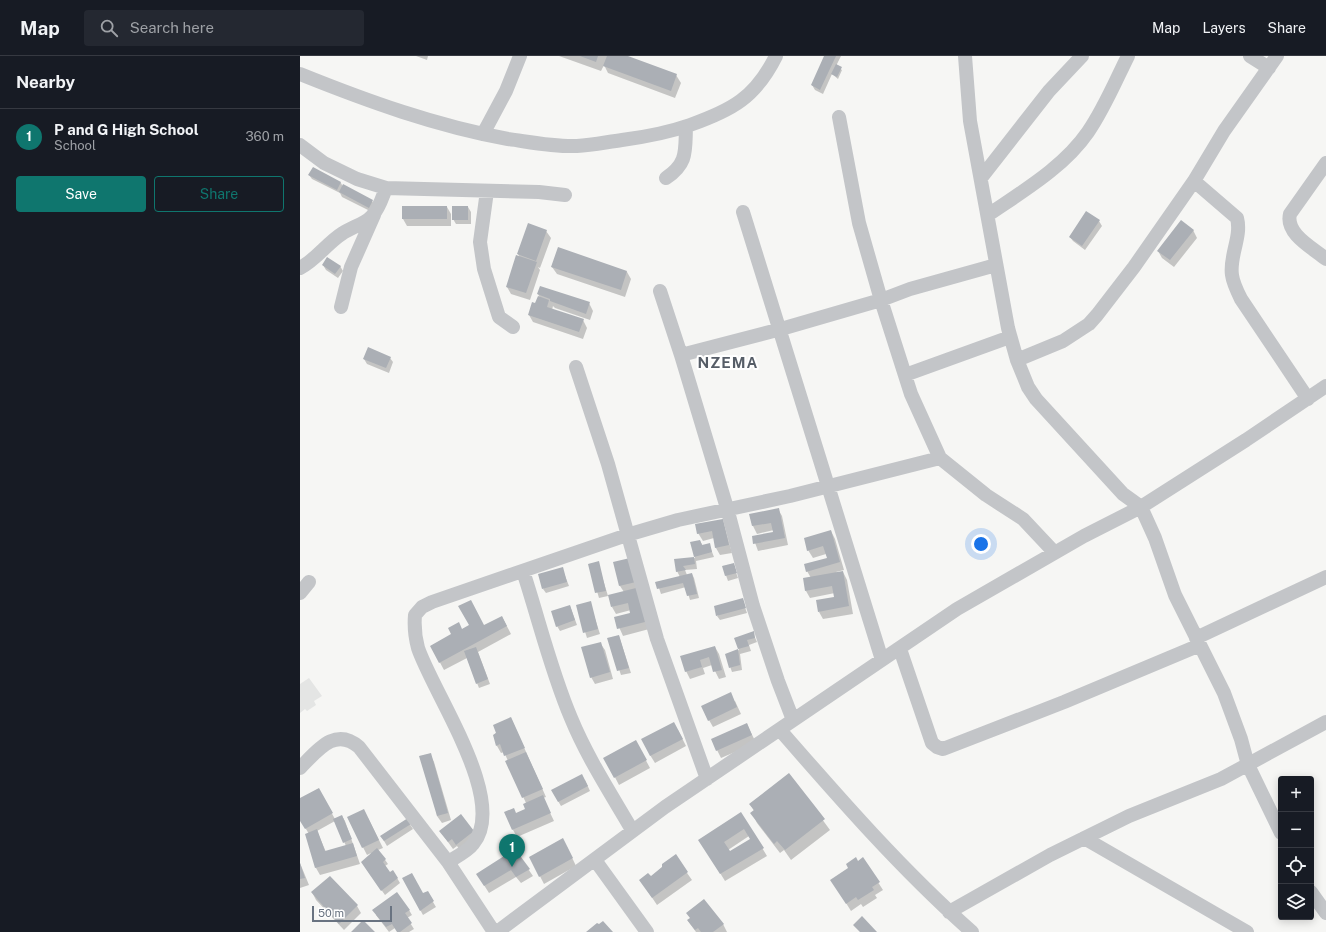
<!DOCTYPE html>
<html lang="en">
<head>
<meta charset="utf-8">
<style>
	:root { --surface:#171b24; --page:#242831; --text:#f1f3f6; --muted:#9ea1a6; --line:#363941; --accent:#0f766e }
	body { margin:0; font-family:"Public Sans",sans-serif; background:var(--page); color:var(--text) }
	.controls { position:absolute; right:12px; bottom:12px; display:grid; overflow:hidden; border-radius:4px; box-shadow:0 2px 10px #0003 }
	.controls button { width:36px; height:36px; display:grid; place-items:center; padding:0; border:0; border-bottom:1px solid var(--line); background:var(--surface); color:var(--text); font:20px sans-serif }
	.scale { position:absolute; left:12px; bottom:10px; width:80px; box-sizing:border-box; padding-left:4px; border:2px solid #697381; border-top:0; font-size:11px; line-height:14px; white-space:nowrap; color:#697381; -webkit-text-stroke:3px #fff; paint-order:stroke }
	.you { position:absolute; left:681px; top:488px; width:14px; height:14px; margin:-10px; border:3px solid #fff; border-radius:50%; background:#1a73e8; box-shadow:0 0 0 6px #1a73e833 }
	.badge { display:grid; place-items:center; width:26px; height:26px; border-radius:50%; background:var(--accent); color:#fff; font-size:13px; font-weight:700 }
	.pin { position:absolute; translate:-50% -33px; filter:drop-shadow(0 1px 2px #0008) }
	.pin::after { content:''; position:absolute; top:21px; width:14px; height:12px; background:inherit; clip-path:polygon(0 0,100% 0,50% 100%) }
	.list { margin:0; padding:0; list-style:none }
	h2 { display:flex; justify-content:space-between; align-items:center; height:52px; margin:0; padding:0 16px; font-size:17px }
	h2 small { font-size:13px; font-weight:400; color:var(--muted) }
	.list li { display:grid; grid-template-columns:26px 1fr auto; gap:12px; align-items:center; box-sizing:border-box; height:56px; padding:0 16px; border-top:1px solid var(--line) }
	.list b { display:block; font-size:15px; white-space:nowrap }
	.list p { margin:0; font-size:13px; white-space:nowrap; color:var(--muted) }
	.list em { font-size:13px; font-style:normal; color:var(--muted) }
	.actions { display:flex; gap:8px; padding:12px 16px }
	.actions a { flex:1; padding:9px 0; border:1px solid var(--accent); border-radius:4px; text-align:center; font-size:14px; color:var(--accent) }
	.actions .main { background:var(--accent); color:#fff }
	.icon { flex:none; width:22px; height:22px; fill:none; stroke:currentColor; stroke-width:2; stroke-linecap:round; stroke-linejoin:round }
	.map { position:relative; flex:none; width:1026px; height:876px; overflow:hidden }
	header { display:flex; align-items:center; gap:24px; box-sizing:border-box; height:56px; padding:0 20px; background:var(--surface); border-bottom:1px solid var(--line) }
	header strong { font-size:19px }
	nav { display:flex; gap:22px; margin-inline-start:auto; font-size:14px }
	.search { width:280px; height:36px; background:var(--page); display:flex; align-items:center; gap:10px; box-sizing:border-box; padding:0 14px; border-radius:4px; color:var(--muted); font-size:15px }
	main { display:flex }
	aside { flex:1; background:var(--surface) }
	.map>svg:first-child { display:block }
</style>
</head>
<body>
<header>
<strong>Map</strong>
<div class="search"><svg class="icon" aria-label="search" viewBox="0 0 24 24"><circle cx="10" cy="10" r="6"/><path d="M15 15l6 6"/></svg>Search here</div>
<nav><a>Map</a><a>Layers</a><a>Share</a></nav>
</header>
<main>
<aside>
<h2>Nearby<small></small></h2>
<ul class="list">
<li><span class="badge">1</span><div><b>P and G High School</b><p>School</p></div><em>360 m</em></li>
</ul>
<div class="actions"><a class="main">Save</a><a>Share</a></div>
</aside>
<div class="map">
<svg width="1026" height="876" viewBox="0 0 1026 876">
	<rect width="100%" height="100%" fill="#f6f6f4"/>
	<path fill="#e4e5e4" d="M9 622 22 640 14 645 16 649 7 655 5 653 0 657V628Z"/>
	<path fill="#0003" fill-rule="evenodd" d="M116 0H128L127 4Z
		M259 0H325L376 19 381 27 375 42 308 17 304 9 301 15Z
		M525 0H541L536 10 542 14 538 23 532 18 523 38 515 34 512 29Z
		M13 112 41 127 43 131 72 145 75 150 72 156 42 141 40 137 12 123 9 119Z
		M147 151 151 158V170H107L103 163Z
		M168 151 171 156V168H156L153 163Z
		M799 165 802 170 785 194 773 185 770 181Z
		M893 174 897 182 874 211 862 202 858 195Z
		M246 175 251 182 240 212 238 211 240 214 230 244 211 238 207 231 220 202 218 198Z
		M23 209 40 210 43 215 38 222 26 214Z
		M252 211 327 216 331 223 325 241 257 218Z
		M238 238 289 247 293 255 290 264 255 252 253 250 252 254 283 264 287 272 283 283 233 266 229 259 240 242Z
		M90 302 93 306 89 317 67 308 64 303Z
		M478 453 482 460 488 489 458 495 453 481 474 477V474L457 478 453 470 450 459Z
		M423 464 432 497 420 499 416 492 414 482 403 485 398 477Z
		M531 475 535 483 544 514 536 516 537 517 543 516 547 524 553 558 523 563 519 556 535 542V537L510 542 506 535 511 522 507 515 528 502 526 498 513 502 508 494Z
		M400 485 403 490 409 488 414 501 396 505 397 513 385 514 387 519 392 518 394 522 399 542 390 544 386 531 361 538 357 526 380 521 377 515 375 504 395 502 391 487Z
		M329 503 353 572 323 580 315 562 332 557 331 554 316 558 312 551 324 536 320 530 314 507Z
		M298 507 308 540 299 542 289 508Z
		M433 508 438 522 428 525 423 511Z
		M262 512 269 530 246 537 243 533Z
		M442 543 447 557 420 564 417 560Z
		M290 547 300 578 287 582 277 550Z
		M270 550 277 569 260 575 257 570Z
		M202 561 211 578 178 596 190 628 179 632 167 602 144 614 131 590 170 569 184 570Z
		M453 577 457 586 449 589 451 595 440 598 442 614 432 616 426 599 439 594 435 582Z
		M319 580 331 617 321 619 309 583Z
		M300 587 305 594 313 623 295 628 291 621Z
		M415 591 419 598 426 621 419 623 412 609 403 612 405 618 390 623 386 615Z
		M435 645 441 658 413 671 409 664Z
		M211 662 246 741 243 742 254 765 217 781 213 774 216 758 227 753 226 747 207 706 208 705 204 696 201 697 197 690 194 679Z
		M447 668 456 687 421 702 412 684Z
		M378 674 386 690 355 707 350 699Z
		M336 686 350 712 319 729 305 702Z
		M130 698 134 706 151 764 142 767 137 760Z
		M489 718 530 774 491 804 484 794 480 797 457 767 452 757 454 755 450 748Z
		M285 724 290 735 261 750 258 745Z
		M18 733 35 763 42 760 45 765 60 808 20 819 16 812 6 779 9 778 0 763V743ZM35 765 46 790 26 796 17 775Z
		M48 762H68L83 792 78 794 88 808 85 810 90 817 93 815 100 827 85 839 65 811 71 797 67 799Z
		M107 764 113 773 87 790 81 780Z
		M449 770 467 800 425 825 404 791ZM449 780 452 784 429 797 428 794Z
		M140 775H174L161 796 157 790 153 793Z
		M267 791 276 810 244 828 230 801Z
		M215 794 233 820 221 827 216 821 189 837 182 826Z
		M375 800 392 824 357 849 345 831 351 821Z
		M563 803 583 834 575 839 577 842 563 851 561 848 551 855 536 831Z
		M0 807 9 829 0 832Z
		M103 822 123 838 127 836 136 851 123 859Z
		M12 836 57 850 61 857 44 874 16 844Z
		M109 854 112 859 107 862 114 873 109 876H98L95 872 89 876 76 859Z
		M388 865 423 868 427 876H396Z"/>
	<path fill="#abafb5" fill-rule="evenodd" d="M280 0H298L296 6Z
		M307 0H328L377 18 371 35 303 10Z
		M524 0H536L520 34 511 29Z
		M536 8 542 11 537 21 531 18Z
		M13 111 41 126 37 134 8 119Z
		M43 128 73 144 69 152 39 136Z
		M102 150H147V163H102Z
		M152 150H168V164H152Z
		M786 155 800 164 782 190 769 181Z
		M881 164 894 174 870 204 857 195Z
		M228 167 247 174 236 205 217 198Z
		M258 191 327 215 321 234 251 211Z
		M216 199 237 206 226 237 206 231Z
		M27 201 41 210 35 218 22 209Z
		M240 230 290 246 286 258 250 245V243L237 238Z
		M238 240 249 244 247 251 284 263 279 276 228 259 232 246 235 247Z
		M68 291 91 301 86 312 63 303Z
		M479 452 485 482 453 488 452 480 473 476 471 467 452 470 449 458Z
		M423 463 429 489 415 492 412 475 397 478 395 468Z
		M531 474 540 506 506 516 504 508 527 502 523 490 507 495 504 482Z
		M400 484 402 489 410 487 412 496 394 501 390 486Z
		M394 501 395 508 383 510 386 514 376 516 374 503Z
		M330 502 336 526 319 530 313 506Z
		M299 505 306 535 295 537 288 508Z
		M434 507 437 517 425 520 422 510Z
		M263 511 267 526 242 533 238 518Z
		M543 515 549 550 518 556 516 544 534 541 532 530 505 535 503 522Z
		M392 517 397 538 387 540 383 527 357 533 355 526Z
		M340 531 349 565 317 573 314 561 330 557 328 547 311 551 308 539Z
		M443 542 446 552 416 560 414 550Z
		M171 544 184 569 202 560 207 570 139 607 130 590 151 578 148 572 159 566 162 573 169 569 158 550Z
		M291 545 298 573 283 577 276 549Z
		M270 549 275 564 256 571 251 555Z
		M454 575 455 582 447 584 449 590 438 593 434 582Z
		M319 579 329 612 317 615 307 582Z
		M301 586 310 616 290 622 281 591Z
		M415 590 422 614 413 616 409 601 400 604 402 611 385 616 380 600Z
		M176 591 188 623 176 628 164 595Z
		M438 593 440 609 429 612 425 598Z
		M431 636 437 651 408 665 401 650Z
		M211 661 225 692 204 700 200 688 196 690 193 679 196 677 193 669Z
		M374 666 383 683 350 700 341 683Z
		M447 667 452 679 416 695 411 683Z
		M336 684 347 704 314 722 303 702Z
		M226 696 243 733 222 742 205 705Z
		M131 697 148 757 137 760 119 700Z
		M489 717 525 763 485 794 477 785 474 788 450 757 454 754 449 748Z
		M282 718 288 730 258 746 251 734Z
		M19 732 33 757 5 773 0 765V742Z
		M243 739 251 757 212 774 204 756 214 752 216 757 225 753 223 748Z
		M64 753 79 784 62 792 47 761Z
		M441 756 464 792 420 818 398 784ZM444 773 450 783 430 795 424 786Z
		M161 758 174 775 156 789 152 783 148 786 139 775Z
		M42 759 52 783 43 787 33 763Z
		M108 762 111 768 84 785 80 780Z
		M17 773 25 795 53 787 57 800 15 812 5 778Z
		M263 782 273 802 239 821 229 801Z
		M77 792 86 803 83 806 90 816 93 814 98 822 81 835 61 806Z
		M215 793 230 813 216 821 211 814 184 830 176 818Z
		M376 798 388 816 352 842 339 824 348 817 351 820 362 811V808Z
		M556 801 558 805 563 801 580 826 572 831 574 834 558 844 556 841 546 848 530 824 548 812 546 808Z
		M0 807 5 822 0 823Z
		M112 817 123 837 128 835 134 845 120 855 102 822Z
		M30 820 58 849 39 868 11 836Z
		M97 836 110 854 105 857 112 867 100 876H97L92 868 86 871 72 854Z
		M404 843 424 868 413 876H401L398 872 395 874 387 864 390 862 386 857Z
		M562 860 577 876H560L553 869Z
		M63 864 75 876H51Z
		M303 865 313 876H286L297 867 299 868Z"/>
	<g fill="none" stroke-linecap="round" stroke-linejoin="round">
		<path stroke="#c3c5c8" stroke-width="14" d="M665 0 670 65 708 272 717 304 728 331 736 343 823 438 841 451 855 482 875 539 924 637 941 683 948 709 981 777
			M950 0 969 12
			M0 18C67 45 136 70 208 83 230 86 254 91 277 90 292 89 307 86 322 84 345 81 367 77 390 69 432 54 455 42 476 0
			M539 61 559 167 581 244 611 338 640 402 686 439 723 463 754 496
			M183 78 206 35 220 0
			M0 89 24 107 57 123 86 132 239 136 265 139
			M1026 107 990 158C985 178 1013 192 1026 203
			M366 122C388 107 385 95 386 71
			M681 122 749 35 782 0
			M894 125 937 162C942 181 929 200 932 219 933 227 937 235 941 243L1008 343
			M187 135 180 186 184 213 199 261 213 271
			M443 156 582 604
			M688 159C723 135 764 111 788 76 804 53 816 24 828 0
			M0 212C17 203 27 187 43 177 52 171 65 168 72 160 79 153 82 142 86 132
			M360 235 381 299 427 452 453 550 478 625 493 664
			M41 251 51 211 74 159
			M381 299 481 273 581 244 610 233 696 209
			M717 304 763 285 789 268 797 259 834 211 894 125 924 75 977 0
			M276 311 308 408 357 583 407 723
			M605 319 710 281
			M223 515C239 564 251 615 271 662 287 701 311 738 332 774
			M0 537 9 526
			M896 582 1026 521
			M600 593 632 687 637 691 643 693 764 646 900 589
			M480 674C541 744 602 814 672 876
			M0 712C17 695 35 670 59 691L148 806 194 876
			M784 782 947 876
			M295 804 347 876
			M148 806C156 801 168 795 173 788 209 745 133 637 118 592 115 581 114 571 115 559L122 551 132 546 327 479 378 464 490 440 640 402
			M1011 836 1026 857
			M649 856 750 799 829 760 921 723 1026 666
			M197 876 365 751 657 553 784 480 841 451 946 384 1026 330"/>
	</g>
	<g text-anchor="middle" stroke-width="4" stroke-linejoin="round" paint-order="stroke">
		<g font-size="15" font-weight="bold" letter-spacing="1" fill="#565d67" stroke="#fff">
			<text x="428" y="312">NZEMA</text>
		</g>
	</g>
</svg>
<div class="controls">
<button>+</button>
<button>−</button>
<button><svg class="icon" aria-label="locate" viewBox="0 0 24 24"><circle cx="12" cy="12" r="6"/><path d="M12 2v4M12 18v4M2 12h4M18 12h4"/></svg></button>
<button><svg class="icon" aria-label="layers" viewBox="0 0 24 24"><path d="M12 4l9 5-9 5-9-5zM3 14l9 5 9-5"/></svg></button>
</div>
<div class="scale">50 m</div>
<div class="you"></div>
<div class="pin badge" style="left:212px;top:811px">1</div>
</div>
</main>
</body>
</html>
